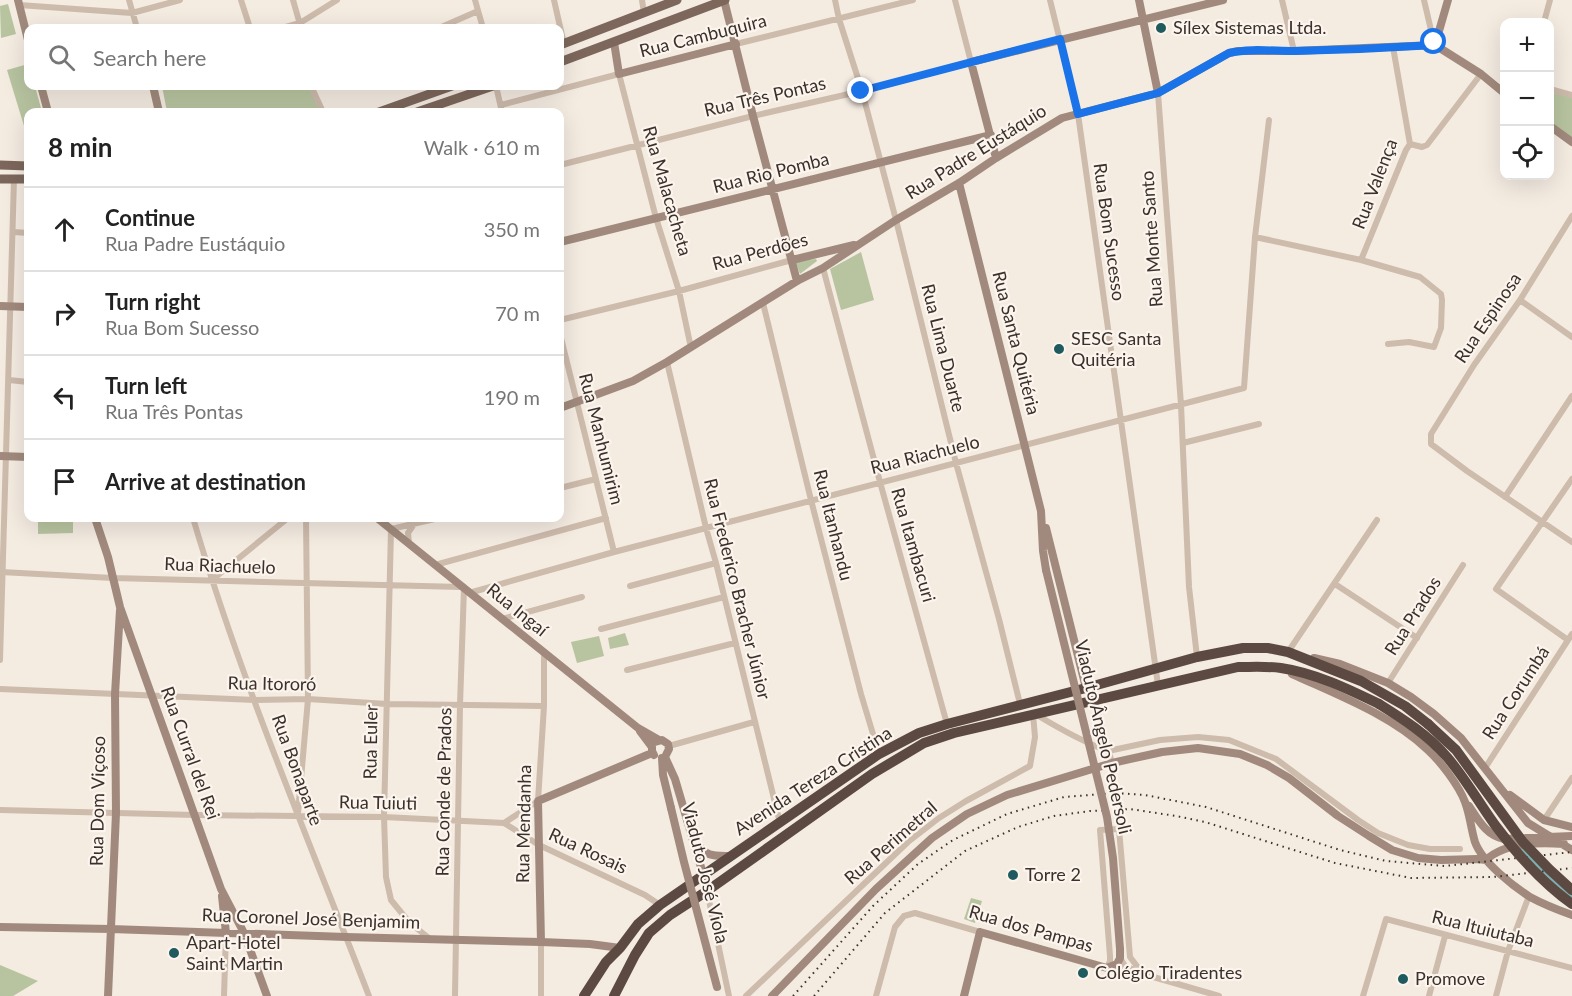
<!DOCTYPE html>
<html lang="en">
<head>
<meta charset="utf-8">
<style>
	:root { --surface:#fff; --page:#f6f6f6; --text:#222; --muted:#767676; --line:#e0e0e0 }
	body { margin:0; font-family:Lato,sans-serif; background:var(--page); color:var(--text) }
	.controls { position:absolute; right:18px; top:18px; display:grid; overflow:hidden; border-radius:12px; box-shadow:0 6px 24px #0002 }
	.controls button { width:54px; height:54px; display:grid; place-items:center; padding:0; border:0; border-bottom:2px solid var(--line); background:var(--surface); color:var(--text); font:30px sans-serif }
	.stop { position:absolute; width:18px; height:18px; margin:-14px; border:4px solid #1a73e8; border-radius:50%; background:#fff }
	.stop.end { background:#1a73e8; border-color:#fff; box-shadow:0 2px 6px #0008 }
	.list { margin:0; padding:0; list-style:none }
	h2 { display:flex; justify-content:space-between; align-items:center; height:78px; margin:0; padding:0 24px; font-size:26px }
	h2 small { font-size:20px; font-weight:400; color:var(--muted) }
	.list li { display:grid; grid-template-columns:39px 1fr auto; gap:18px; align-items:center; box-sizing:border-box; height:84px; padding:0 24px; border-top:2px solid var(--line) }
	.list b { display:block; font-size:22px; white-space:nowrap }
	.list p { margin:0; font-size:20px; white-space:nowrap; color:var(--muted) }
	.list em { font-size:20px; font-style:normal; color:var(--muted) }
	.icon { flex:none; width:33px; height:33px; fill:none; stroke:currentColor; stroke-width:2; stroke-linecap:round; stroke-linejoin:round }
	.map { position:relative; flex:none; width:1572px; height:996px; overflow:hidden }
	.search { position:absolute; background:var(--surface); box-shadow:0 6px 24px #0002; left:24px; top:24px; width:540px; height:66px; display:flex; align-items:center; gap:15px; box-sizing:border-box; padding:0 21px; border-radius:12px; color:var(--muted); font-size:22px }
	.panel { position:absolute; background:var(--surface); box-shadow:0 6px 24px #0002; left:24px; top:108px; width:540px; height:414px; border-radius:12px }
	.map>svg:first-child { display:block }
</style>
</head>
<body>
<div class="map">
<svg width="1572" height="996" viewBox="0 0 1572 996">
	<rect width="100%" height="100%" fill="#f4ebe1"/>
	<path fill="#b8c4a0" d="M8 4 16 34 1 38 0 6Z
		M28 64V86H35L42 112H28V125L24 126 7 70Z
		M162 86H309L321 112H167Z
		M1550 89 1572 95V142L1550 126Z
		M861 252 874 300 841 310 830 269Z
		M816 259 817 261 800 274 795 261Z
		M38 518H73V533L38 534Z
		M625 633 629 645 610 649 608 638Z
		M599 636 604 656 577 663 571 642Z
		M971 898 982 901 975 923 964 919Z
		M0 965 38 981 13 996H0Z"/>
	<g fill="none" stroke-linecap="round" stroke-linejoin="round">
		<path stroke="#7fb0b2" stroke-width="14" d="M1518 844C1532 865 1551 882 1572 894"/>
		<path stroke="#cdbbac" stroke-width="6" d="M129 0 137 28
			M241 0 250 28
			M293 0 301 28
			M475 0 483 28
			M554 0 564 44
			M642 0 644 13
			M835 0 839 19 862 91 896 220 956 463 999 619 1020 704
			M1050 0 1078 114 1158 685
			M1282 0 1294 51
			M1424 0 1434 43
			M19 5 132 13 180 0
			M1544 22 1550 0
			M282 28 300 23 337 0
			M439 28 478 11
			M736 44 913 0
			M311 86 323 112
			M496 86 502 112
			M1550 89 1572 95
			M1158 93 1181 405 1189 587 1197 657
			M501 105 619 74 656 218 679 291 691 348
			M1410 144 1422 147 1427 145 1481 74
			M560 165 753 116 862 91 971 62 955 0
			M1572 216 1520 300 1474 365 1431 434V444L1467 471 1572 542
			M14 232 28 233
			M1255 237 1361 260 1420 277 1441 294 1442 300 1441 328 1434 347 1409 342 1388 344
			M1361 260 1406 150 1410 144 1393 47
			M823 268 880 482 947 724
			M1520 300 1572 337
			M763 303 811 500 861 694 879 754
			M560 320 679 291 792 260
			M560 334 614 552
			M667 362 706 528 716 563 780 823
			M9 380 28 382
			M1183 443 1259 424
			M560 488 596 479
			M1505 497 1572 396
			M193 518C241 681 308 838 369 996
			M409 543 408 533 414 524
			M435 565 606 518
			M1 572 113 578 461 587
			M212 580 288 518
			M1335 584 1417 638
			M630 586 716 563
			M469 593 614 552 1244 388 1255 237 1269 120
			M502 619 582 597
			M601 629 724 597
			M1568 640 1496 589 1572 479
			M1288 652 1377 520
			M0 660 14 179
			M627 670 735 643
			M1388 683 1463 565
			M0 689 255 700 308 699 387 704 544 706
			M1094 700 1112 763
			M1037 715C1060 729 1083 742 1108 751
			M669 746 754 722
			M1108 751 1160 740 1198 737 1229 740 1276 759 1358 820 1378 833 1408 845 1430 849H1460
			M1485 768 1572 634
			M0 810 195 815 384 817 504 823 539 845 645 895 660 905
			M298 813 308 699 306 518
			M1544 820 1572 778
			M504 823 538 801 544 706V653
			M707 891 729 996
			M430 939 409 922 391 900 386 877 384 817 391 529 439 518
			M541 942V996
			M1120 958 1125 966 1134 970
			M1143 974 1130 957 1119 829 1100 830 1110 956V961L1107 968 1143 974 1219 996
			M224 996 226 933
			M455 996 460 705 464 588
			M746 996 908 842 939 818 966 801 1030 766 1035 737 1033 714
			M876 996 895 927 904 916 915 913 980 932
			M1363 996 1386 919 1572 968
			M1429 996 1445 936
			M1496 996 1508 951 1529 896"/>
		<path stroke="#a18a7d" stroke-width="8" d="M18 0 28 40
			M724 0 753 116 797 281
			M1139 0 1158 93
			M614 42 619 74 736 44
			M1435 45 1448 0
			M41 86 48 112
			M153 86 159 112
			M1550 126 1572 142
			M996 158 971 62 1223 0
			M959 183 1041 511 1043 551 1046 570
			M560 242 991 135
			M792 260 854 245
			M0 306 28 307
			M560 408 633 381 667 362 797 281 823 268 896 220 959 183 996 158 1062 118 1158 93 1229 53 1238 51H1294L1435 45 1481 74 1504 93
			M0 456 28 457
			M95 518 108 557 120 607 221 889 244 933 267 996
			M377 518 638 728 659 740
			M1046 528 1086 688
			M1314 658 1340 664 1388 683 1411 697 1434 714 1461 738 1528 823 1572 850
			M1292 674C1338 695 1391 715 1428 750 1441 762 1459 786 1465 802 1470 815 1471 829 1475 842 1482 862 1513 886 1530 897 1543 904 1558 910 1572 915
			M640 731 652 747V751L654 755
			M655 742 662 740 668 744 669 749 665 757
			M665 757 675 779 703 874 707 891
			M662 758 663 775 671 808
			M1510 795 1544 820 1572 827
			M1469 806C1479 821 1486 835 1504 839L1572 836
			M696 842C707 857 712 856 729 856
			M222 896 226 933
			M0 927 111 929 346 937 541 942 590 944 620 948
			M541 942 538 801 652 753
			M108 996 116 813 115 694 120 610
			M772 996 876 889 932 838 967 814 1007 795 1112 763 1162 752 1198 748 1240 754 1267 765 1289 778 1338 816 1369 836 1392 850 1418 858 1441 860 1477 859 1486 860C1504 843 1539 842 1564 844
			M964 996 980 932 1107 968 1117 964 1120 958V949"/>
		<path stroke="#7d675c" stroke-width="9" d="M560 45 677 0
			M560 62 725 0
			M379 112 452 86
			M417 112 493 86
			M0 165 28 166
			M0 179H28"/>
		<path stroke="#5c4a42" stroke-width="10" d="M584 996 606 962 620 948 638 924 660 905 879 754 919 733 947 724 1086 688 1197 657 1243 648H1268L1288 652 1361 681 1405 706 1428 724
			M614 996 635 955 649 933 670 915 707 891 872 774 924 743 954 733 1238 667C1252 667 1267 666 1281 668 1315 673 1348 689 1379 704"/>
		<path stroke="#3b302b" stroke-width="2" stroke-dasharray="1.5 4.5" stroke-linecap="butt" d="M793 996 873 906 918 864 953 840 1007 814 1064 797 1116 793 1145 795 1206 807 1340 850 1386 861 1445 866 1572 852
			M814 996 885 913 965 851 1018 827 1054 816 1090 811 1130 809 1176 816 1205 822 1335 863 1411 878 1493 877 1572 868"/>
		<path stroke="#a18a7d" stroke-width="8" d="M1046 570 1107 817 1113 858 1120 949
			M671 808 684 862 717 987"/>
		<path stroke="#5c4a42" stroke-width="10" d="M1379 704C1403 719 1428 735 1447 757 1465 778 1479 803 1495 825 1516 853 1544 884 1572 904
			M1428 724 1456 750 1523 842 1549 869 1572 890"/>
	</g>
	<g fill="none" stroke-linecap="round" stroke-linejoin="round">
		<path stroke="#1a73e8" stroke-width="8" d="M861 91 1060 39 1078 114 1158 93 1229 53C1250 48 1273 51 1294 51 1341 50 1388 48 1435 45L1434 42"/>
	</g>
	<g fill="#1f5a5e" stroke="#fbf5ee" stroke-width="2">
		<circle cx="1161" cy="28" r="6"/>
		<circle cx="1059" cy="349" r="6"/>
		<circle cx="1013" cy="875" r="6"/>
		<circle cx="174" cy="953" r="6"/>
		<circle cx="1083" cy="973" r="6"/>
		<circle cx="1403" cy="979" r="6"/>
	</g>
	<g text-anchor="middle" stroke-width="4.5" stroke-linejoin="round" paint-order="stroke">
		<g font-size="18" fill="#3b302b" stroke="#fbf5ee" text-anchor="start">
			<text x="1173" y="34">Sílex Sistemas Ltda.</text>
			<text x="1071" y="345">SESC Santa<tspan x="1071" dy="21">Quitéria</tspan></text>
			<text x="1025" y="881">Torre 2</text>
			<text x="186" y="949">Apart-Hotel<tspan x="186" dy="21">Saint Martin</tspan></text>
			<text x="1095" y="979">Colégio Tiradentes</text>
			<text x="1415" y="985">Promove</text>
		</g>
		<g font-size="18" fill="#3b302b" stroke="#fbf5ee">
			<text transform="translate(703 36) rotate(-14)" y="6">Rua Cambuquira</text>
			<text transform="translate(765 97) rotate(-13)" y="6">Rua Três Pontas</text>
			<text transform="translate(976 152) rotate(-32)" y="6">Rua Padre Eustáquio</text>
			<text transform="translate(771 173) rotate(-14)" y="6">Rua Rio Pomba</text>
			<text transform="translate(1375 184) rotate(-69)" y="6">Rua Valença</text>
			<text transform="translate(667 191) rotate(74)" y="6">Rua Malacacheta</text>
			<text transform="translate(1109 232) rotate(82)" y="6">Rua Bom Sucesso</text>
			<text transform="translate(1152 239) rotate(-94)" y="6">Rua Monte Santo</text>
			<text transform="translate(760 252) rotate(-15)" y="6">Rua Perdões</text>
			<text transform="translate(1488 318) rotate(-56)" y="6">Rua Espinosa</text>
			<text transform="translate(1016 343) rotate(76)" y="6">Rua Santa Quitéria</text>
			<text transform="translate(943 348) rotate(76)" y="6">Rua Lima Duarte</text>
			<text transform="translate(601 439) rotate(76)" y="6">Rua Manhumirim</text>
			<text transform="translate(925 455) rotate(-14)" y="6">Rua Riachuelo</text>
			<text transform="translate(833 525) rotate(76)" y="6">Rua Itanhandu</text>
			<text transform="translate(913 545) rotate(74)" y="6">Rua Itambacuri</text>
			<text transform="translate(220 566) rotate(2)" y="6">Rua Riachuelo</text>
			<text transform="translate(737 589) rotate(76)" y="6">Rua Frederico Bracher Júnior</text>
			<text transform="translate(517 610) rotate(39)" y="6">Rua Ingaí</text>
			<text transform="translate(1413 616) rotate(-58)" y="6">Rua Prados</text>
			<text transform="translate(272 684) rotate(1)" y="6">Rua Itororó</text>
			<text transform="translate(1516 693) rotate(-57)" y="6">Rua Corumbá</text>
			<text transform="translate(1103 737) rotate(77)" y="6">Viaduto Ângelo Pedersoli</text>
			<text transform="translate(371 742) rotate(-89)" y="6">Rua Euler</text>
			<text transform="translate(190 753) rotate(70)" y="6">Rua Curral del Rei</text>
			<text transform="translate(297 770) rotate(70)" y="6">Rua Bonaparte</text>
			<text transform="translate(813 781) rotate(-33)" y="6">Avenida Tereza Cristina</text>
			<text transform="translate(444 792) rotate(-89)" y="6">Rua Conde de Prados</text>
			<text transform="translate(98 801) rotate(-89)" y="6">Rua Dom Viçoso</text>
			<text transform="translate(378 803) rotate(1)" y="6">Rua Tuiuti</text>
			<text transform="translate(524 824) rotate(-89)" y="6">Rua Mendanha</text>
			<text transform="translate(891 843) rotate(-41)" y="6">Rua Perimetral</text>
			<text transform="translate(588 851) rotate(25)" y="6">Rua Rosais</text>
			<text transform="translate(705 873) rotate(76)" y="6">Viaduto José Viola</text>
			<text transform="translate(311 919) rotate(2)" y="6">Rua Coronel José Benjamim</text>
			<text transform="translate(1031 929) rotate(16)" y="6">Rua dos Pampas</text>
			<text transform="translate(1483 929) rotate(14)" y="6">Rua Ituiutaba</text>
		</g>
	</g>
</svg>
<div class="controls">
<button>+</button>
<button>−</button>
<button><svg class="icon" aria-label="locate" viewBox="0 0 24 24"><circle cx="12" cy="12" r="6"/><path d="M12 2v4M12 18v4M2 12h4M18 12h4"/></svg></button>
</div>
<div class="stop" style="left:1434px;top:42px"></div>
<div class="stop end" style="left:861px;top:91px"></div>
<div class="search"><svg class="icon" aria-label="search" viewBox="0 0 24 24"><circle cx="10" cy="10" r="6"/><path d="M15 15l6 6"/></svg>Search here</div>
<section class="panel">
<h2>8 min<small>Walk · 610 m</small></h2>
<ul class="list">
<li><svg class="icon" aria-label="ahead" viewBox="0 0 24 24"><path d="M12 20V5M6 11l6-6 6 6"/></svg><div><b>Continue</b><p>Rua Padre Eustáquio</p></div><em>350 m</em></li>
<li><svg class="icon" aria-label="right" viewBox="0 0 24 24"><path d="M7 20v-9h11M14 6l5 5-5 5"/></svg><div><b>Turn right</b><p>Rua Bom Sucesso</p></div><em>70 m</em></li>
<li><svg class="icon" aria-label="left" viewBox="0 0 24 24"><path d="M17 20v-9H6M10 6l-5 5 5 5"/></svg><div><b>Turn left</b><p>Rua Três Pontas</p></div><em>190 m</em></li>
<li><svg class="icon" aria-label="arrive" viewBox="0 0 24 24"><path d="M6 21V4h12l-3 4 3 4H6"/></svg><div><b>Arrive at destination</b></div></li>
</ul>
</section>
</div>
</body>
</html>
